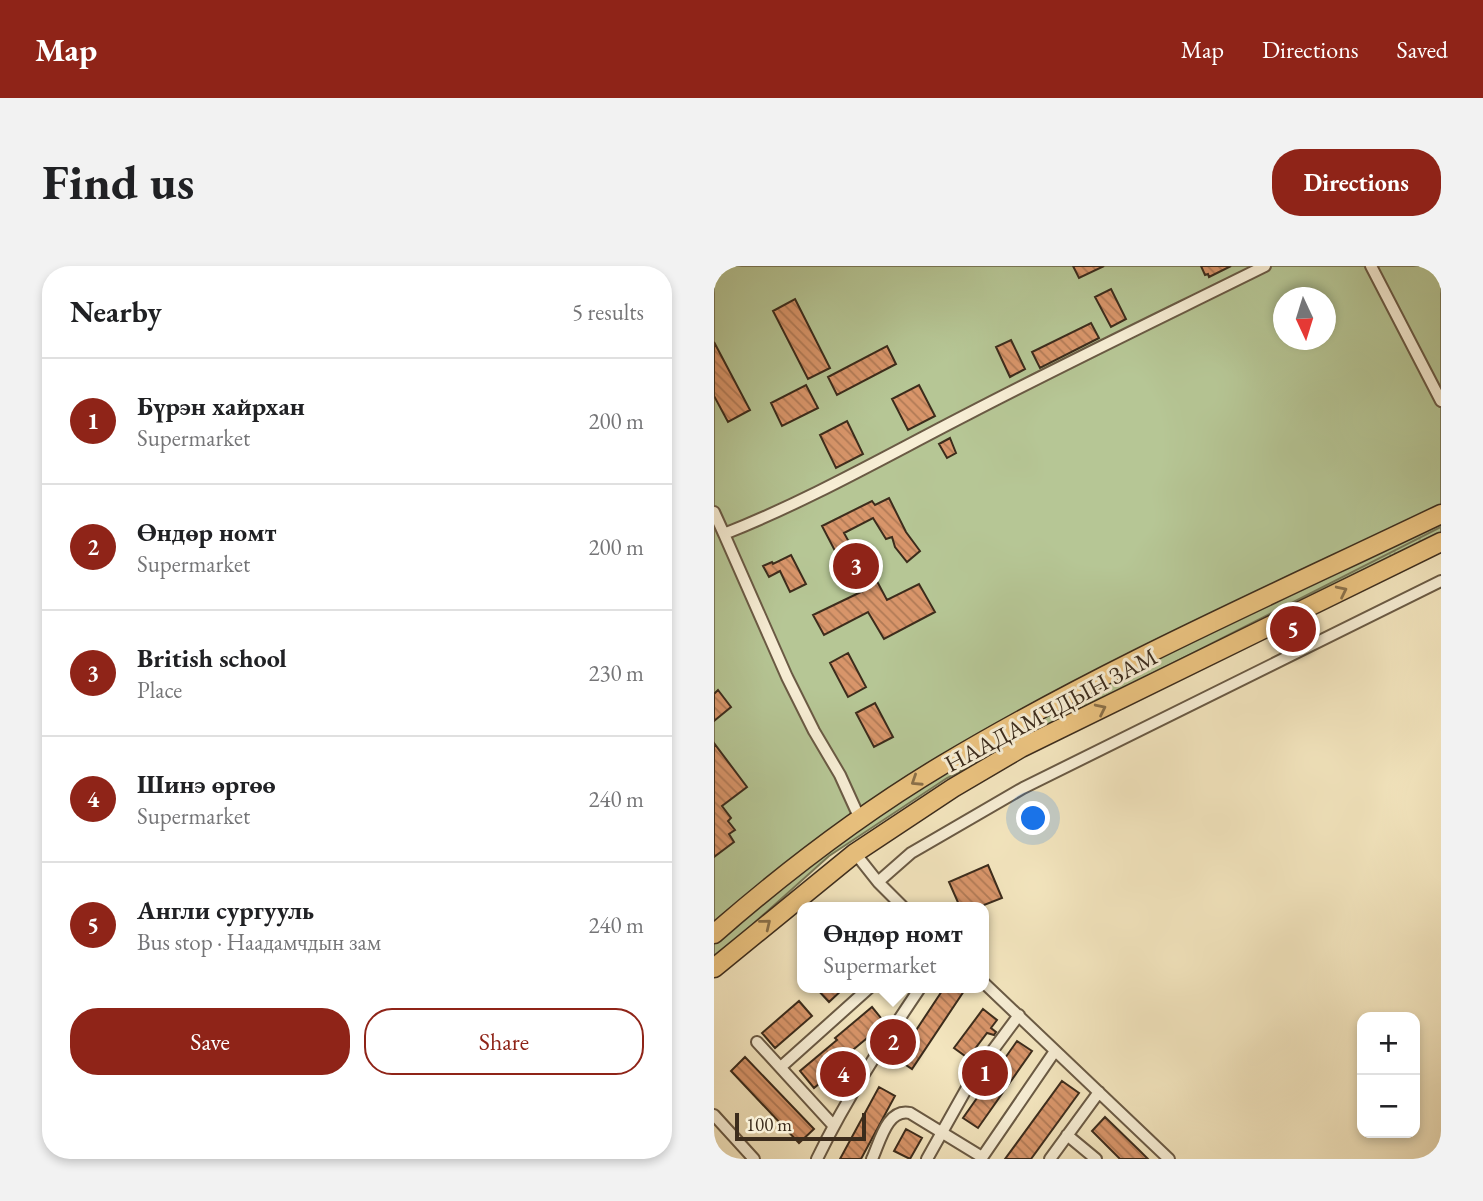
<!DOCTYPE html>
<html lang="en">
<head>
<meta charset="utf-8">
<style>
	:root { --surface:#fff; --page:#f2f2f2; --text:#202124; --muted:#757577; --line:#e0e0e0; --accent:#8f2418 }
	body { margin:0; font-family:"EB Garamond",serif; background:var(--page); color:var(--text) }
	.controls { position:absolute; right:21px; bottom:21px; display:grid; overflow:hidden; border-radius:14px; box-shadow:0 4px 10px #0003 }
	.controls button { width:63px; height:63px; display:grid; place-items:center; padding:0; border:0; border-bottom:2px solid var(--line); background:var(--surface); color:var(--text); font:35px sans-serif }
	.compass { position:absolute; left:559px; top:21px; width:63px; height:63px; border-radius:50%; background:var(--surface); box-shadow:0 4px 10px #0003; rotate:176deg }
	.scale { position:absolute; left:21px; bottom:18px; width:131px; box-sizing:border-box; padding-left:7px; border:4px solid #3c2c1c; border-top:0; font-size:19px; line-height:24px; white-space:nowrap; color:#3c2c1c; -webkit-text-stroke:5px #f7eed5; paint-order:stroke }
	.you { position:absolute; left:320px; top:553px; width:24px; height:24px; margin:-18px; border:5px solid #fff; border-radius:50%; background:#1a73e8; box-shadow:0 0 0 10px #1a73e833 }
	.badge { display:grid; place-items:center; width:46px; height:46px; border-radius:50%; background:var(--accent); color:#fff; font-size:23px; font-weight:700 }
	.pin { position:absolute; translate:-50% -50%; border:4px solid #fff; box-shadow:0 2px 7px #0006 }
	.popup { position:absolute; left:83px; top:636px; width:192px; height:91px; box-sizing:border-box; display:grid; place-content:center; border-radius:14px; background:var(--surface); filter:drop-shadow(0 2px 5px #0005); font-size:23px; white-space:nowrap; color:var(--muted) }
	.popup b { font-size:26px; color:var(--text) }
	.popup::after { content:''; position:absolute; left:50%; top:100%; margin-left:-14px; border:14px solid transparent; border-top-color:var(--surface) }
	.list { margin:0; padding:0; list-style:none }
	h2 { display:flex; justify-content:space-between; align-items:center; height:91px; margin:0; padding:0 28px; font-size:30px }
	h2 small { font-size:23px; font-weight:400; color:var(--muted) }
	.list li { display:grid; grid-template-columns:46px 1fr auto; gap:21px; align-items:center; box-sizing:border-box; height:126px; padding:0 28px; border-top:2px solid var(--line) }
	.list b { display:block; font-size:26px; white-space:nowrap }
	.list p { margin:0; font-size:23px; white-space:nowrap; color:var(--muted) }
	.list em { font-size:23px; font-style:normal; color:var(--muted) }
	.actions { display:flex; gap:14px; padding:21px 28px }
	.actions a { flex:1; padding:16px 0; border:2px solid var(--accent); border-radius:28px; text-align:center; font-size:24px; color:var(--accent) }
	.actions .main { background:var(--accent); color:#fff }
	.map { position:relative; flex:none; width:727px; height:893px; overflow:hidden; border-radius:28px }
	header { display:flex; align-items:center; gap:42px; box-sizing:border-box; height:98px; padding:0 35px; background:var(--accent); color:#fff }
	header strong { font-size:33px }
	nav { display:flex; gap:38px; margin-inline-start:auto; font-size:24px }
	.intro { display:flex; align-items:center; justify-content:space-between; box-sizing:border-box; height:168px; padding:0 42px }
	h1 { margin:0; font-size:49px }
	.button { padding:18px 32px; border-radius:28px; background:var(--accent); color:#fff; font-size:24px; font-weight:700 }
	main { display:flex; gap:42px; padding:0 42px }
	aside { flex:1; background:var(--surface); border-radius:28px; box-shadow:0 4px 10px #0003 }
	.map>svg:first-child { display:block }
</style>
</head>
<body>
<header>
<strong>Map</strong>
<nav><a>Map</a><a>Directions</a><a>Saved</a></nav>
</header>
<div class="intro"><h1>Find us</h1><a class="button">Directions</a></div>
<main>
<aside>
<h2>Nearby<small>5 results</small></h2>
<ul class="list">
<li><span class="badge">1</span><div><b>Бүрэн хайрхан</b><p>Supermarket</p></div><em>200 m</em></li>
<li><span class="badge">2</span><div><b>Өндөр номт</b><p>Supermarket</p></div><em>200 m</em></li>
<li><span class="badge">3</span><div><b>British school</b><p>Place</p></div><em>230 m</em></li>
<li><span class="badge">4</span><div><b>Шинэ өргөө</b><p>Supermarket</p></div><em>240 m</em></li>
<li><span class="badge">5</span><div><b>Англи сургууль</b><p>Bus stop · Наадамчдын зам</p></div><em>240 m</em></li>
</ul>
<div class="actions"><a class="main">Save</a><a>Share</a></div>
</aside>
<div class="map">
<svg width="727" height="893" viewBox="0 0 727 893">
	<defs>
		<pattern id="grass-tufts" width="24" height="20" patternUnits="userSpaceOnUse" patternTransform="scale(1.75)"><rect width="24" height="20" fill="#b6c695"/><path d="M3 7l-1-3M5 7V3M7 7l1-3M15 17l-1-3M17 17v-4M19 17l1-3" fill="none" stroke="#9daa80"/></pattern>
		<pattern id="building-back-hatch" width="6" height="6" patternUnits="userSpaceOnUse" patternTransform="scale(1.75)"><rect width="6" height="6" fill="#d8956a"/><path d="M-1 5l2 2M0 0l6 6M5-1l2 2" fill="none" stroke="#b07a56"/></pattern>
	</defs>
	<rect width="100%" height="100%" fill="#f3e5be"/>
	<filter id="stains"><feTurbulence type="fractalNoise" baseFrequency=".00286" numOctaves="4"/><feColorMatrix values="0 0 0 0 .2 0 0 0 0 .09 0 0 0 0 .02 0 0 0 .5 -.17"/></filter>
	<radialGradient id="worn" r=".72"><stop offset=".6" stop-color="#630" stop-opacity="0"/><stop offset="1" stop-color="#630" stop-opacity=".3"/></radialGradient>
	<path fill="url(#grass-tufts)" stroke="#797958" stroke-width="2" d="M727 259V267L589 334 586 332Z"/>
	<path fill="#b6c695" stroke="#797958" stroke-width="2" fill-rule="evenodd" d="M0 0H727V261L233 512 115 590 0 693ZM570 32H612V74H570Z"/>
	<path fill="url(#building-back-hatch)" stroke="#3c2c1c" stroke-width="2" d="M359 0H390L365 12Z
		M487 0H517L495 11 494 8 491 9Z
		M397 23 412 53 397 61 381 31Z
		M81 33 116 102 94 113 59 45Z
		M377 57 385 72 326 102 318 86Z
		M297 74 311 103 296 111 282 81Z
		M0 76 36 144 14 156 0 130Z
		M173 80 182 98 123 129 114 111Z
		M92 119 104 142 68 160 57 137Z
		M205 119 221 150 194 164 178 133Z
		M133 155 149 188 122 202 106 169Z
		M236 172 242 187 233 192 225 178Z
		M175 232 192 266 206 285 193 296 181 281 178 271 172 273 159 252 130 267 146 296 151 293 173 334 205 318 221 346 170 373 154 346 110 369 99 349 149 325 141 310 137 312 131 304 108 260 158 235 161 239Z
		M77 289 92 318 76 326 66 305 55 311 49 300 58 296 59 298Z
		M134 387 152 421 134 431 116 397Z
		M4 424 17 441 0 455V428Z
		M161 437 179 471 160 481 142 447Z
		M0 477 33 521 8 540 17 552 14 555 21 564 15 568 20 576 0 591Z
		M274 599 288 632 265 641H246L235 616Z
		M102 722H130L115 736Z
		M230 722H252L198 803 183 793Z
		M85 735 98 750 61 782 48 767Z
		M158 741 171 757 134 788 137 791 100 822 86 805 123 774 121 772Z
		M269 743 283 754 277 762 282 766 280 769 273 767 254 792 240 782Z
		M303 775 318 785 264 862 249 852Z
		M31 791 100 863 85 877 17 805Z
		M348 815 365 827 317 893H291Z
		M165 821 181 830 147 893H126Z
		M391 851 426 885 434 893H406L378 865Z
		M192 863 208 872 196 893 180 885Z"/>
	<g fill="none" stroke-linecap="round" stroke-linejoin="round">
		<defs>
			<path id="minor" d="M657 0 727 135
				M0 246 10 268
				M146 553 126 509 100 465 73 411 10 268C94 235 174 189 254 148 352 97 452 49 551 0
				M141 587 164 616 189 641
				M164 616 197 587 309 522 727 315
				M270 717 455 893
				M43 776 119 859
				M68 800 155 722
				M0 849 40 893
				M353 869 382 893
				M103 893C132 833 169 777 206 722
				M158 893C166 876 173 842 196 847L268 891
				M213 893 259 811 305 749
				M267 893 341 785
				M336 893 385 826"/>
			<path id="trunk" d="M0 668C72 605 148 547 230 498 389 403 560 328 727 248
				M0 702 141 587 239 522 307 482 727 276"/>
		</defs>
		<use href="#minor" stroke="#6a5a44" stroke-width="14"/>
		<use href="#trunk" stroke="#3c2c1c" stroke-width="21"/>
		<use href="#minor" stroke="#f7eed5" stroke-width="10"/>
		<use href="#trunk" stroke="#eac27f" stroke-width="18"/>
	</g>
	<defs><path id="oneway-chevron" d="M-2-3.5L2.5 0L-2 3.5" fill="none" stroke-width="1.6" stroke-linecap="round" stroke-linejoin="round" transform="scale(1.75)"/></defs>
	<g stroke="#8a7049">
		<use href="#oneway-chevron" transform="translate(628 325) rotate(-26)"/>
		<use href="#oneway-chevron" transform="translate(387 443) rotate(-26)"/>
		<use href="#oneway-chevron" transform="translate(202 515) rotate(147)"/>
		<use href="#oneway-chevron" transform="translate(52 658) rotate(-39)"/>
	</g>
	<g text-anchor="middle" stroke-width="6" stroke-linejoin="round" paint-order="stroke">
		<g font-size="24" fill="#3c2c1c" stroke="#f7eed5">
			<text transform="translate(337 444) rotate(-28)" y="8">НААДАМЧДЫН ЗАМ</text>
		</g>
	</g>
	<rect width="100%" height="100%" filter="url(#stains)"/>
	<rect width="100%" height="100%" fill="url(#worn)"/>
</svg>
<div class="controls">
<button>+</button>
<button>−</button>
</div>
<svg class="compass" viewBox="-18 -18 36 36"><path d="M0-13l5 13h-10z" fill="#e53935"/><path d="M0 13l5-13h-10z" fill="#757577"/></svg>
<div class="scale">100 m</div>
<div class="you"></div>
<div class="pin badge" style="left:271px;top:807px">1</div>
<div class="pin badge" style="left:179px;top:776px">2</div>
<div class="popup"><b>Өндөр номт</b>Supermarket</div>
<div class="pin badge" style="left:142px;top:300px">3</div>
<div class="pin badge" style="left:129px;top:808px">4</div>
<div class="pin badge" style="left:579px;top:363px">5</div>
</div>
</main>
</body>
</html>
